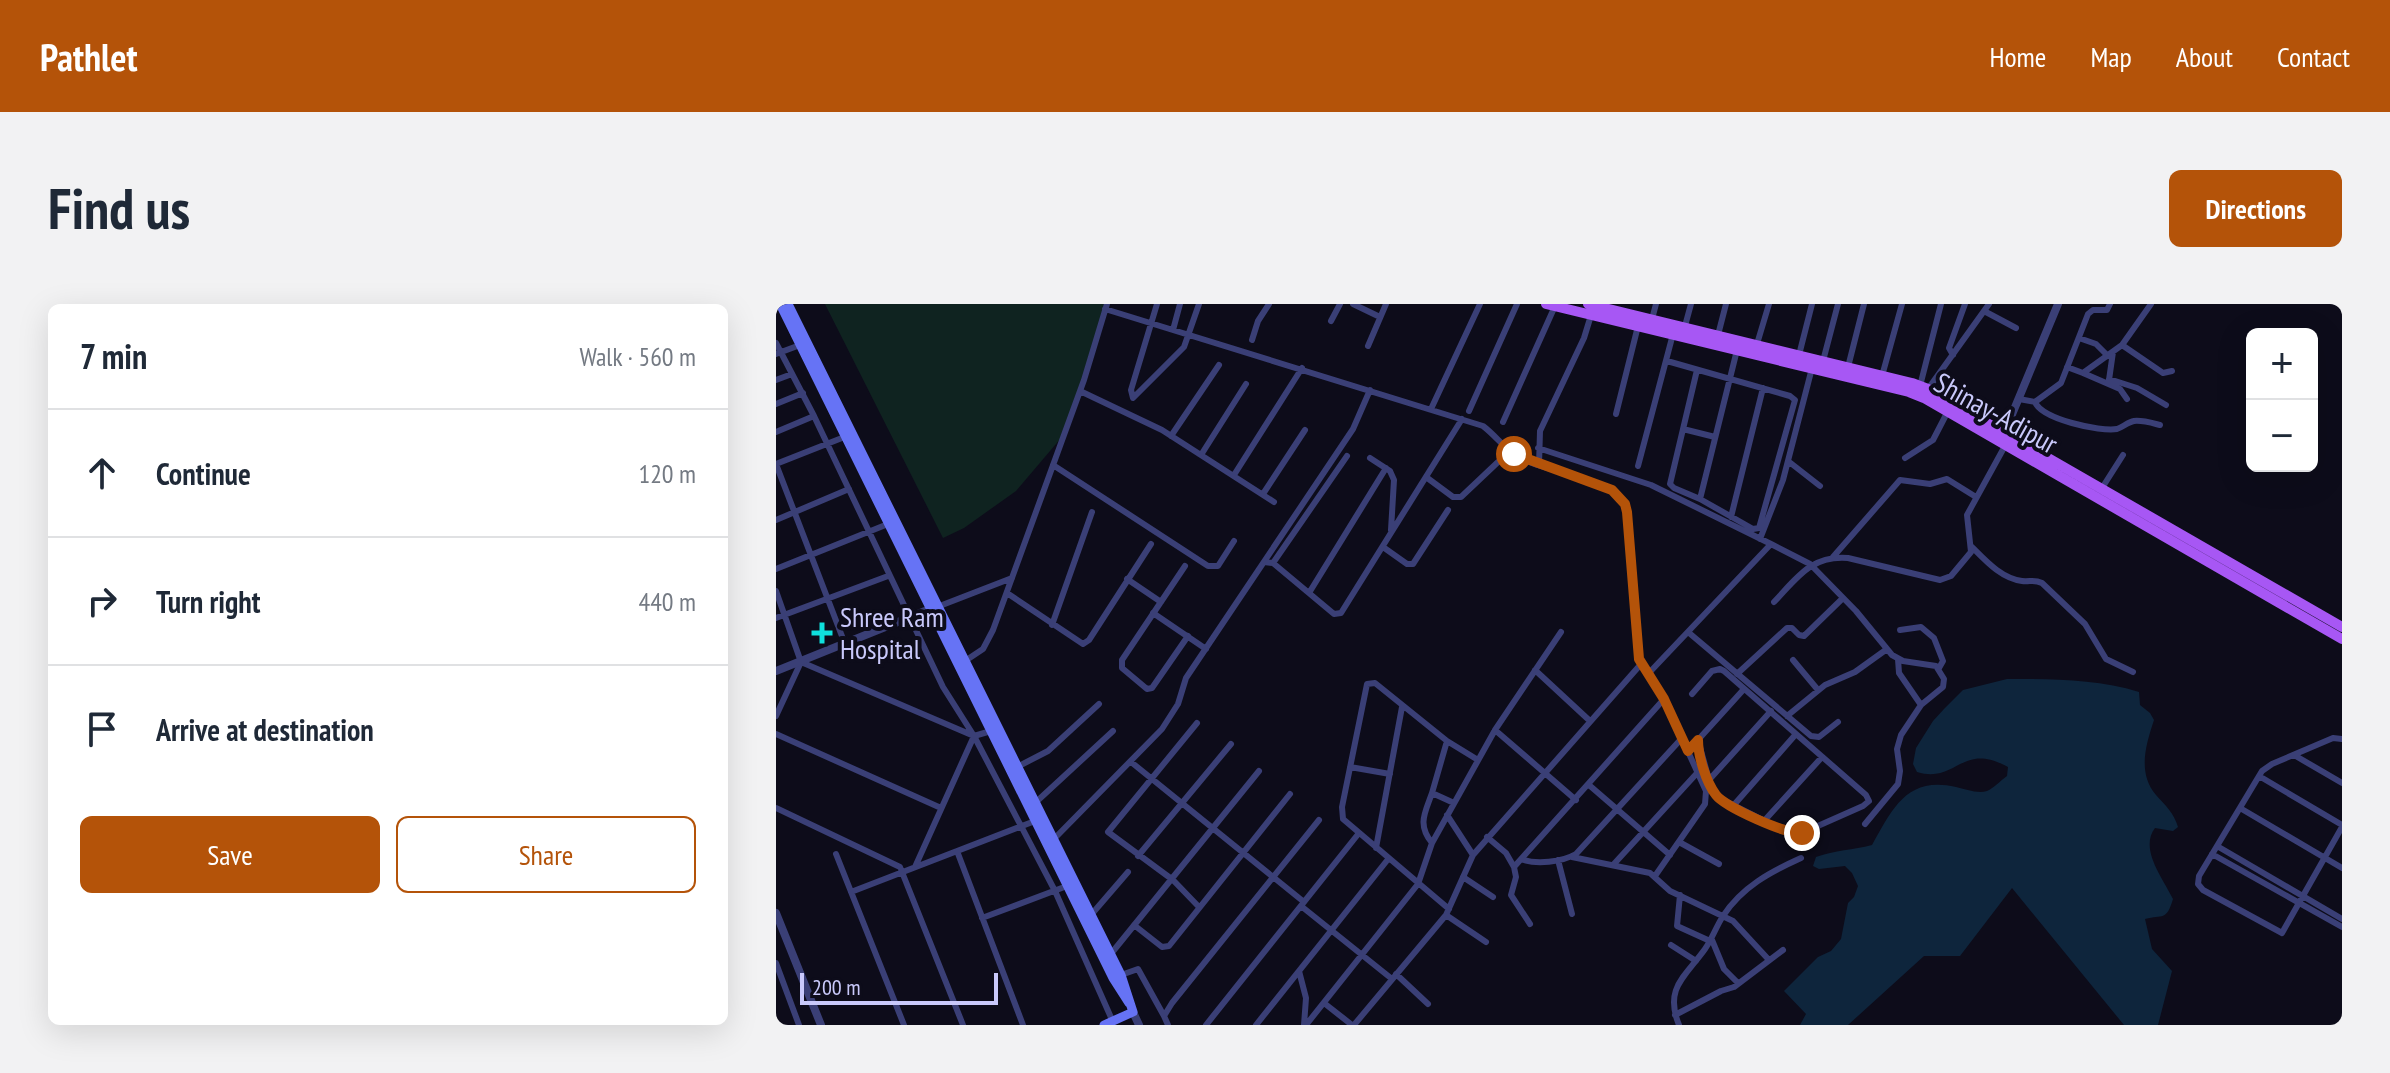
<!DOCTYPE html>
<html lang="en">
<head>
<meta charset="utf-8">
<style>
	:root { --surface:#fff; --page:#f2f2f3; --text:#1f2937; --muted:#747a83; --line:#e0e1e3; --accent:#b45309 }
	body { margin:0; font-family:"PT Sans Narrow",sans-serif; background:var(--page); color:var(--text) }
	.controls { position:absolute; right:24px; top:24px; display:grid; overflow:hidden; border-radius:12px; box-shadow:0 8px 32px #0002 }
	.controls button { width:72px; height:72px; display:grid; place-items:center; padding:0; border:0; border-bottom:2px solid var(--line); background:var(--surface); color:var(--text); font:40px sans-serif }
	.scale { position:absolute; left:24px; bottom:20px; width:198px; box-sizing:border-box; padding-left:8px; border:4px solid #c9c9fb; border-top:0; font-size:22px; line-height:28px; white-space:nowrap; color:#c9c9fb; -webkit-text-stroke:6px #0d0c1a; paint-order:stroke }
	.stop { position:absolute; width:24px; height:24px; margin:-18px; border:6px solid #b45309; border-radius:50%; background:#fff }
	.stop.end { background:#b45309; border-color:#fff; box-shadow:0 2px 8px #0008 }
	.list { margin:0; padding:0; list-style:none }
	h2 { display:flex; justify-content:space-between; align-items:center; height:104px; margin:0; padding:0 32px; font-size:34px }
	h2 small { font-size:26px; font-weight:400; color:var(--muted) }
	.list li { display:grid; grid-template-columns:52px 1fr auto; gap:24px; align-items:center; box-sizing:border-box; height:128px; padding:0 32px; border-top:2px solid var(--line) }
	.list b { display:block; font-size:30px; white-space:nowrap }
	.list em { font-size:26px; font-style:normal; color:var(--muted) }
	.actions { display:flex; gap:16px; padding:24px 32px }
	.actions a { flex:1; padding:18px 0; border:2px solid var(--accent); border-radius:12px; text-align:center; font-size:28px; color:var(--accent) }
	.actions .main { background:var(--accent); color:#fff }
	.icon { flex:none; width:44px; height:44px; fill:none; stroke:currentColor; stroke-width:2; stroke-linecap:round; stroke-linejoin:round }
	.map { position:relative; flex:none; width:1566px; height:721px; overflow:hidden; border-radius:12px }
	header { display:flex; align-items:center; gap:48px; box-sizing:border-box; height:112px; padding:0 40px; background:var(--accent); color:#fff }
	header strong { font-size:38px }
	nav { display:flex; gap:44px; margin-inline-start:auto; font-size:28px }
	.intro { display:flex; align-items:center; justify-content:space-between; box-sizing:border-box; height:192px; padding:0 48px }
	h1 { margin:0; font-size:56px }
	.button { padding:20px 36px; border-radius:12px; background:var(--accent); color:#fff; font-size:28px; font-weight:700 }
	main { display:flex; gap:48px; padding:0 48px }
	aside { flex:1; background:var(--surface); border-radius:12px; box-shadow:0 8px 32px #0002 }
	.map>svg:first-child { display:block }
</style>
</head>
<body>
<header>
<strong>Pathlet</strong>
<nav><a>Home</a><a>Map</a><a>About</a><a>Contact</a></nav>
</header>
<div class="intro"><h1>Find us</h1><a class="button">Directions</a></div>
<main>
<aside>
<h2>7 min<small>Walk · 560 m</small></h2>
<ul class="list">
<li><svg class="icon" aria-label="ahead" viewBox="0 0 24 24"><path d="M12 20V5M6 11l6-6 6 6"/></svg><div><b>Continue</b></div><em>120 m</em></li>
<li><svg class="icon" aria-label="right" viewBox="0 0 24 24"><path d="M7 20v-9h11M14 6l5 5-5 5"/></svg><div><b>Turn right</b></div><em>440 m</em></li>
<li><svg class="icon" aria-label="arrive" viewBox="0 0 24 24"><path d="M6 21V4h12l-3 4 3 4H6"/></svg><div><b>Arrive at destination</b></div></li>
</ul>
<div class="actions"><a class="main">Save</a><a>Share</a></div>
</aside>
<div class="map">
<svg width="1566" height="721" viewBox="0 0 1566 721">
	<rect width="100%" height="100%" fill="#0d0c1a"/>
	<path fill="#0f2320" d="M49 0H332L291 127 240 187 188 224 167 234Z"/>
	<path fill="#0e253c" d="M1231 375C1275 375 1321 375 1363 388L1364 401 1374 409 1378 416C1370 441 1361 468 1380 491 1389 501 1398 509 1402 523L1397 527 1379 524C1363 545 1387 574 1397 595 1390 618 1387 610 1369 615L1376 645 1396 667 1382 721H1348L1236 584 1184 652H1148L1072 721H1024L1030 710 1008 687 1042 653 1055 647 1065 635 1072 599 1078 593 1082 582 1076 569 1069 562 1043 565 1037 562 1040 553C1059 546 1077 546 1096 541 1117 504 1131 472 1180 483 1189 485 1202 490 1211 487 1218 484 1224 477 1231 472L1232 463C1185 437 1181 480 1141 468L1137 460 1140 444 1157 417 1168 405 1187 386Z"/>
	<g fill="none" stroke-linecap="round" stroke-linejoin="round">
		<path stroke="#3a3f76" stroke-width="6" d="M381 0 355 86 357 94 408 43 423 0
			M577 0 604 13
			M329 5 707 122C719 131 728 144 741 152 771 171 841 170 851 208L863 355 888 395 930 487 929 500 879 572
			M1208 7 1240 24
			M876 15 880 0
			M555 17 564 0
			M909 22 915 0
			M397 26 404 0
			M942 31 950 0
			M1303 34 1320 40 1332 52
			M476 36 482 17 493 0
			M0 39 38 112 167 383 198 432 279 587 337 718
			M981 40 993 0
			M1346 41 1387 69 1396 67
			M592 42 610 0
			M0 50 24 41
			M1023 51 1036 0
			M1177 51 1173 44 1189 0
			M891 57 1014 92 1019 96 983 224 977 225 924 195 898 184 894 180 921 66
			M1047 57 1062 0
			M1072 63 1088 0
			M1291 63 1307 69 1346 41 1375 0
			M1307 69 1344 85 1351 95
			M1106 72 1126 0
			M1333 75 1361 84 1390 101
			M0 76 16 70
			M1333 76 1337 48
			M1144 82 1165 0
			M1152 85 1213 0
			M304 87 386 126 498 198
			M1243 95 1259 98 1285 79 1312 10 1317 6H1331L1334 0
			M1259 98C1265 115 1324 128 1341 125 1347 123 1352 118 1358 117 1366 116 1376 119 1384 121
			M0 100 27 89
			M655 105 704 0
			M693 107 741 0
			M840 110 862 22
			M727 118 779 2
			M907 125 939 133
			M0 128 38 112
			M395 132 443 61
			M762 144 875 181 995 240 872 370
			M425 151 470 80
			M594 154 614 167 618 176 615 226
			M1129 154 1157 136 1172 107
			M1012 157 1044 182
			M0 160 69 340
			M0 160 71 132
			M277 161 432 262H442L458 237
			M763 161 764 127 808 34 816 8
			M862 162 897 30
			M458 171 526 64
			M650 173 677 193H685L722 158 738 150
			M1326 184 1347 151
			M487 190 529 126
			M924 195 961 46
			M955 213 987 84
			M0 216 73 185
			M984 235 1007 176 1036 64
			M995 240 1034 260 1080 307 1116 351 1127 357 1160 362 1168 375 1167 383 1145 401 1125 431 1121 445 1124 467 1122 480 1089 520
			M607 243 631 260H637L672 206
			M1196 243C1210 257 1225 274 1246 277 1254 278 1258 275 1266 279L1309 320 1330 355 1357 368
			M1057 253 1124 176 1154 180 1171 175 1200 193
			M488 258 497 259 558 310 565 309 686 115
			M497 259 571 152
			M409 262 346 356V364L371 385 376 384 412 332
			M0 265 112 220
			M351 275 385 298
			M0 287 25 358 0 412
			M231 289 307 340 313 336 375 240
			M533 289 610 164
			M998 298C1021 274 1035 251 1072 254L1164 276 1175 272 1195 248 1191 211 1230 140
			M161 303 236 274
			M377 309 430 345
			M0 314 112 272
			M276 321 316 208
			M1124 326 1145 323 1158 334 1167 357 1163 364
			M912 328 1035 432 1043 433 1062 418
			M1122 355 1123 369 1145 401
			M1017 356 1042 386
			M189 357 207 345 217 326 308 76 331 0
			M25 358 198 432 215 427
			M759 366 814 417
			M961 370 1011 324H1016L1023 331 1028 332 1067 294
			M916 390 936 367 944 365 948 367 1090 491 1093 497 1087 502 1026 529 1015 530 943 494 935 483 922 436
			M1011 412 1049 381 1079 368 1111 345
			M421 419 332 528 397 576 423 603
			M719 426 800 496
			M0 430 165 504
			M1566 435 1557 434 1496 460 1486 467 1423 572 1422 580 1427 586 1506 629 1566 523
			M671 437 702 456
			M912 447 968 385
			M1518 451 1566 479
			M355 458 528 598
			M241 463 272 447 323 400
			M574 463 614 470
			M1483 472 1566 521
			M933 476 995 407
			M813 481 894 551
			M259 499 337 427
			M957 502 1020 430
			M0 504 124 563 187 721
			M1464 504 1566 564
			M988 517 1046 453
			M711 533 730 549 738 563 740 573 735 591 754 620
			M276 537 386 425 402 400 410 374 577 125 594 86
			M903 538 943 560
			M656 539C641 520 649 509 656 489
			M1441 542 1566 615
			M600 544 626 403
			M181 547 247 721
			M60 550 128 721
			M1436 550 1566 623
			M697 551 865 360
			M362 552 455 440
			M796 553 874 569 894 587 957 617 993 656
			M745 555C760 561 786 558 800 550L906 434
			M782 556 796 610
			M837 561 922 468
			M139 563 198 432
			M738 563 888 395
			M687 573 717 593
			M75 588 259 517
			M904 591 901 622 934 637
			M525 602 616 675
			M673 605 567 515 566 503 591 380 599 379 671 437 656 489 678 499
			M315 611 352 568
			M670 611 710 638
			M206 614 291 582
			M358 621 386 643 393 642 514 490
			M936 636 948 665 962 679
			M895 641 920 657
			M334 651 483 467
			M0 659 23 721
			M523 667 530 694 528 721
			M620 670 652 700
			M345 671 362 665 388 712
			M548 699 576 721
			M899 711 945 687 958 683 1007 646
			M392 721 388 712 396 699 543 516
			M430 721 583 529
			M480 721 613 554
			M530 721 642 580 656 539 719 426 785 328
			M578 721 670 611 697 551 671 511
			M903 721C888 684 909 673 929 645 936 635 940 623 947 612 966 583 994 568 1025 554"/>
		<path stroke="#3a3f76" stroke-width="8" d="M1227 132 1282 0
			M0 367 159 303
			M0 609 45 721
			M357 708 363 721"/>
		<path stroke="#6673f5" stroke-width="9" d="M4 0 337 674 353 699
			M12 0 345 671 357 708 328 721"/>
		<path stroke="#a757f4" stroke-width="10" d="M770 0 1133 88 1148 94 1566 335
			M812 0 1136 79 1152 85 1566 323"/>
	</g>
	<g fill="none" stroke-linecap="round" stroke-linejoin="round">
		<path stroke="#b45309" stroke-width="10" d="M738 150 836 186 849 200 851 208 863 355 888 395 912 447 922 436C922 452 930 478 940 491 949 503 1011 531 1026 529"/>
	</g>
	<path fill="#0fe0dd" stroke="#0d0c1a" stroke-width="3" d="M42 317h8v8h8v8h-8v8h-8v-8h-8v-8h8z"/>
	<g text-anchor="middle" stroke-width="8" stroke-linejoin="round" paint-order="stroke">
		<g font-size="28" fill="#c9c9fb" stroke="#0d0c1a">
			<text transform="translate(1220 109) rotate(29)" y="10">Shinay-Adipur</text>
		</g>
		<g font-size="28" fill="#c9c9fb" stroke="#0d0c1a" text-anchor="start">
			<text x="64" y="323">Shree Ram<tspan x="64" dy="32">Hospital</tspan></text>
		</g>
	</g>
</svg>
<div class="controls">
<button>+</button>
<button>−</button>
</div>
<div class="scale">200 m</div>
<div class="stop" style="left:738px;top:150px"></div>
<div class="stop end" style="left:1026px;top:529px"></div>
</div>
</main>
</body>
</html>
